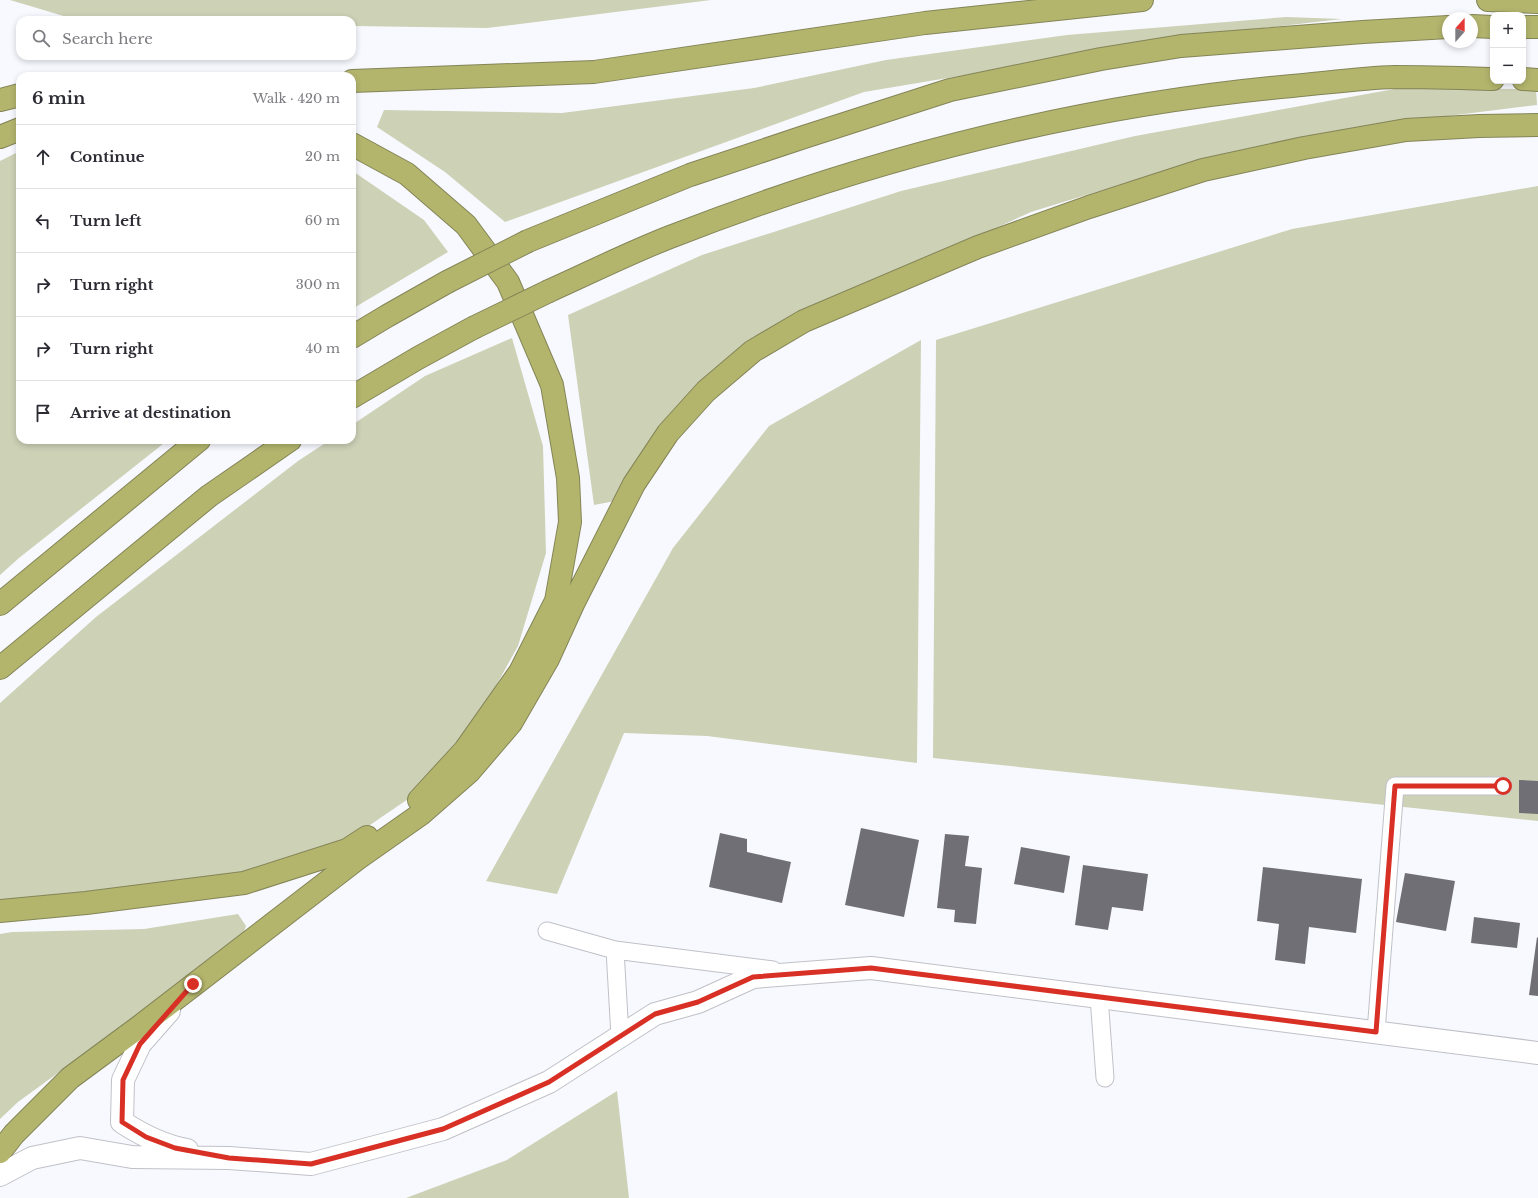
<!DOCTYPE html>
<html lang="en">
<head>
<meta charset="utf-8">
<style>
	:root { --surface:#fff; --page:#f2f2f3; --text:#2b2b33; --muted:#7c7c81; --line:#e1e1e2 }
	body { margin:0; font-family:"Libre Baskerville",serif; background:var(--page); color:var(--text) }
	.controls { position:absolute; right:12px; top:12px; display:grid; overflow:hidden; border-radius:8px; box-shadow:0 2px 6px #0003 }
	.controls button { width:36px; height:36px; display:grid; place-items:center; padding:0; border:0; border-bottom:1px solid var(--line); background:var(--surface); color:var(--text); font:20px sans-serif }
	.compass { position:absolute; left:1442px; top:12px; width:36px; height:36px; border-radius:50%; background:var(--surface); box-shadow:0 2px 6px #0003; rotate:21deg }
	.stop { position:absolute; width:12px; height:12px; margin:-9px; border:3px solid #d93025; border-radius:50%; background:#fff }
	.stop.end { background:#d93025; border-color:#fff; box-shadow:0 1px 4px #0008 }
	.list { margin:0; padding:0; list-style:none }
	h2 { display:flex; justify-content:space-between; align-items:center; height:52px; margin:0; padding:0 16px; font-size:17px }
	h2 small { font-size:13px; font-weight:400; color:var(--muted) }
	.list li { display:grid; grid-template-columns:26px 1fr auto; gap:12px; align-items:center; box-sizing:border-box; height:64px; padding:0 16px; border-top:1px solid var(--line) }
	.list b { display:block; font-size:15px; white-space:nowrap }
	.list em { font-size:13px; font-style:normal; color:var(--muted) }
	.icon { flex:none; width:22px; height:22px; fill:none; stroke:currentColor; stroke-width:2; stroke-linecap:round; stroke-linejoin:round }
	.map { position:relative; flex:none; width:1538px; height:1198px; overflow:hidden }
	.search { position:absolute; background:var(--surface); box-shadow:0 2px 6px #0003; left:16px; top:16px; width:340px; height:44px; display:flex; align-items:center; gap:10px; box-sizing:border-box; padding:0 14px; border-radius:12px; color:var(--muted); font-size:15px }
	.panel { position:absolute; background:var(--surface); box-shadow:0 2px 6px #0003; left:16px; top:72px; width:340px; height:372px; border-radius:12px }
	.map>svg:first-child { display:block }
</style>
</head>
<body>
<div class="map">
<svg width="1538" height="1198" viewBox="0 0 1538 1198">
	<rect width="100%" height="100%" fill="#f8f9ff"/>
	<path fill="#cdd1b6" d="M10 0H711L487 28 352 26V20H77Z
		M1286 17 1342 19 1210 34 864 92 505 222 445 172 377 127 384 110 562 113 754 88 886 60 1067 35Z
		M1400 88 1536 89 1537 105 1360 127 1183 165 1031 212 837 300 743 347 615 501 594 505 568 315 702 255 901 191 1135 136Z
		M20 151V440H168L19 558 0 575V161Z
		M352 172 357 174 424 220 448 252 352 309Z
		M1538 186V821L933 758 936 340 1292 229Z
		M512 338 543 446 546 553 518 646 463 745 414 795 345 842 243 877 0 904V703L96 617 298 461 330 440H352V425L425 376Z
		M921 340 917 763 707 736 624 733 557 894 486 881 673 548 769 426Z
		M238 914 246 926 241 940 18 1102 0 1119V934L12 932 144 929Z
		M617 1091 629 1198H406L507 1160Z"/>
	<path fill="#706f75" d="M1519 780 1538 781V814L1519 813Z
		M861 828 919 840 904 917 845 905Z
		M720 833 747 839V852L791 862 782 903 709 887Z
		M945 834 969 836 965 866 982 868 976 924 954 922 955 910 937 908Z
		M1021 847 1070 856 1064 893 1014 884Z
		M1083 865 1148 874 1143 911 1112 907 1108 930 1075 925Z
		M1263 867 1362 879 1356 933 1309 927 1305 964 1275 960 1279 924 1257 921Z
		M1405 873 1455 881 1446 931 1396 922Z
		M1474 917 1520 923 1517 948 1471 943Z
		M1537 937 1538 938V996L1529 995Z"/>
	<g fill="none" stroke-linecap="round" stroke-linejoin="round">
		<defs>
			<path id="lane" d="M547 931 615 950 773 970
				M615 950 620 1036
				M1099 997 1105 1078
				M1376 1032 1395 786H1503"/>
			<path id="street" d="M169 1011 140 1044 123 1080 122 1122C142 1135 163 1146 187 1150
				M0 1175 32 1158 80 1148 132 1157 229 1158 311 1164 443 1129 549 1082 655 1014 698 1002 753 977 871 968 1538 1053"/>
			<path id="highway" d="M1488 0 1538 2
				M1472 26 1493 27
				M1523 27H1538
				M1523 79 1538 80
				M352 81 594 72 925 23 1142 0
				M0 100 20 95
				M0 137 20 129
				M352 144 407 174 466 225 508 282 552 385 568 478 570 522 556 601 551 615
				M528 241 690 175 804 137 950 90 1101 59 1181 46 1363 32 1448 27
				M549 291C589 273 629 253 670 237 870 159 1078 105 1292 86 1326 83 1361 78 1395 77 1428 77 1460 78 1493 79
				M352 337 387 316 447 282
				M352 397 418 358 473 328
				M0 604 199 440
				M0 668 209 496 290 440
				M419 800 465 750 520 672 556 601
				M0 911 86 903 244 883 347 850 367 837
				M0 1152 14 1134 70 1078 139 1027 357 859 421 814 469 772 511 723 548 659 574 602 634 484 668 433 706 391 753 351 804 321 978 247 1089 207 1203 170 1304 148 1406 130 1479 126 1538 125"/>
		</defs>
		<use href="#lane" stroke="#c0c1c8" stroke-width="19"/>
		<use href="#street" stroke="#c0c1c8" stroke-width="24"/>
		<use href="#highway" stroke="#848557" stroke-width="24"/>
		<use href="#lane" stroke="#fff" stroke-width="17"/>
		<use href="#street" stroke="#fff" stroke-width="22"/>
		<use href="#highway" stroke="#b3b56d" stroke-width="22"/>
		<defs>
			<path id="highway-bridge" d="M447 282 528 241
				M473 328 549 291"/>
		</defs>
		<use href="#highway-bridge" stroke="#848557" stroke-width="24" stroke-linecap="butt"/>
		<use href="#highway-bridge" stroke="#b3b56d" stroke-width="22"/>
	</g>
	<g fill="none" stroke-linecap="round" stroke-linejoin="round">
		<path stroke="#d93025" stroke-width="5" d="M193 984 140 1044 123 1080 122 1122 146 1137 175 1148 229 1158 311 1164 443 1129 549 1082 655 1014 698 1002 753 977 871 968 1376 1032 1395 786H1503"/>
	</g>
</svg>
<div class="controls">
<button>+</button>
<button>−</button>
</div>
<svg class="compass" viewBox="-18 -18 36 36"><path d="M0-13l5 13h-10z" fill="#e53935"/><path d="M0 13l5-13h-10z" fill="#7c7c81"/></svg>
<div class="stop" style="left:1503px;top:786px"></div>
<div class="stop end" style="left:193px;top:984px"></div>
<div class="search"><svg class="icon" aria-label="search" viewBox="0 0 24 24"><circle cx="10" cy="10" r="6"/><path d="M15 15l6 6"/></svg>Search here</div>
<section class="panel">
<h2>6 min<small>Walk · 420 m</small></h2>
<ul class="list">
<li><svg class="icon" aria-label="ahead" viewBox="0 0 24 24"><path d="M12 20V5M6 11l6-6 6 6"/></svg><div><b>Continue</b></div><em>20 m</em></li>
<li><svg class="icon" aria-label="left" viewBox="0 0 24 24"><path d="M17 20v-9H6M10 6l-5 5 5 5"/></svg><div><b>Turn left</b></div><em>60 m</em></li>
<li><svg class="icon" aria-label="right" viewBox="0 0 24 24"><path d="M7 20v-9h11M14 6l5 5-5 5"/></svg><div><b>Turn right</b></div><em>300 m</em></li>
<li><svg class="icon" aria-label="right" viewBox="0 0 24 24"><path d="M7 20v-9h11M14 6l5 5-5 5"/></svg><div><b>Turn right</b></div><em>40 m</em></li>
<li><svg class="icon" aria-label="arrive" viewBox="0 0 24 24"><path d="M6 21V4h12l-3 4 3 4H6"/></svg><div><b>Arrive at destination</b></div></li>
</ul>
</section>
</div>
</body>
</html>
